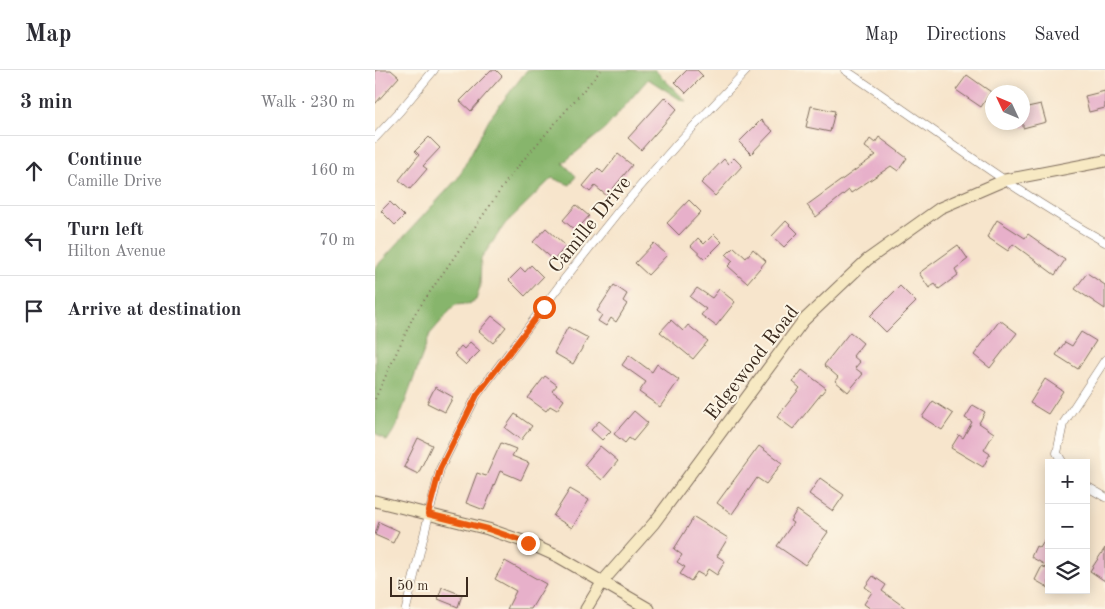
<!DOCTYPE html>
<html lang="en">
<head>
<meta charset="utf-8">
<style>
	:root { --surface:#fff; --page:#f2f2f3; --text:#2b2b33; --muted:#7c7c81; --line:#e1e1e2 }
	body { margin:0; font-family:"Old Standard TT",serif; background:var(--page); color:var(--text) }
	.controls { position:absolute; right:15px; bottom:15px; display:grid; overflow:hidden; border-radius:0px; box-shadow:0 2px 12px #0003 }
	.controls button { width:45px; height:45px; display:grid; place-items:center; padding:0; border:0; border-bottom:1px solid var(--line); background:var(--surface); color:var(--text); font:25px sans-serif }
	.compass { position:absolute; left:610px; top:15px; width:45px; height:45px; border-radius:50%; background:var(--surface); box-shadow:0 2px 12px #0003; rotate:314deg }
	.scale { position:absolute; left:15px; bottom:12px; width:78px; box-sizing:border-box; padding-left:5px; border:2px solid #3b2a1e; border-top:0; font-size:14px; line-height:18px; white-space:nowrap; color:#3b2a1e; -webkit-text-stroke:4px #fcf5e5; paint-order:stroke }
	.stop { position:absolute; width:15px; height:15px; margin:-11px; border:4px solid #ea580c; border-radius:50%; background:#fff }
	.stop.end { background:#ea580c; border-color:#fff; box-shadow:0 1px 5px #0008 }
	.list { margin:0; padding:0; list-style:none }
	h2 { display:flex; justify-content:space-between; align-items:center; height:65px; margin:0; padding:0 20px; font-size:21px }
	h2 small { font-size:16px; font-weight:400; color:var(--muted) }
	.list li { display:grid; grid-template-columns:32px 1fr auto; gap:15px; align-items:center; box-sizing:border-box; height:70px; padding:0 20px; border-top:1px solid var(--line) }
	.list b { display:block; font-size:19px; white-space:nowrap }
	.list p { margin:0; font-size:16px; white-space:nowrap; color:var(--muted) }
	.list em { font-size:16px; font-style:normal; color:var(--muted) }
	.icon { flex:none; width:28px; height:28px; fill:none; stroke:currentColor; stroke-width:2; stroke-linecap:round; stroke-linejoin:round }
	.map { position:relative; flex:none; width:730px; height:539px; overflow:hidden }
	header { display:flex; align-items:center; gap:30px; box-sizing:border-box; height:70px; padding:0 25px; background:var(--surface); border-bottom:1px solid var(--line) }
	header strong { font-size:24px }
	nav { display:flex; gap:28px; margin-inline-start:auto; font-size:18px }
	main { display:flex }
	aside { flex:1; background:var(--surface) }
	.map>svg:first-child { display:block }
</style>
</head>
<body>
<header>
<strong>Map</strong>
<nav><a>Map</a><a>Directions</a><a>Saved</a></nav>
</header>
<main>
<aside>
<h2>3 min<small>Walk · 230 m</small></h2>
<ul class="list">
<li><svg class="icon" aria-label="ahead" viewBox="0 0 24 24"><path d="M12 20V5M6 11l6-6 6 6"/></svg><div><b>Continue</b><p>Camille Drive</p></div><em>160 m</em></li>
<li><svg class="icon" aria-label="left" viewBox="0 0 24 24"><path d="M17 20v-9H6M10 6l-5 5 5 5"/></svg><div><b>Turn left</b><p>Hilton Avenue</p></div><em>70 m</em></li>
<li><svg class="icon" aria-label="arrive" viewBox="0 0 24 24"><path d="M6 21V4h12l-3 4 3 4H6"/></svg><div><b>Arrive at destination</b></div></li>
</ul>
</aside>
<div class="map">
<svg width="730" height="539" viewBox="0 0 730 539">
	<rect width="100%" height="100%" fill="#fcf5e5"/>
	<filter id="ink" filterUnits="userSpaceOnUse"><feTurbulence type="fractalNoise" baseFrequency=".02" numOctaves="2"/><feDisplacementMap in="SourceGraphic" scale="10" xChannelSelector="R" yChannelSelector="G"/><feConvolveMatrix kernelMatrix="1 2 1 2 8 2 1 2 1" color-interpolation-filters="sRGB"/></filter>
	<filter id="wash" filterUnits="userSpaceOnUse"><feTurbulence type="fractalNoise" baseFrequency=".0096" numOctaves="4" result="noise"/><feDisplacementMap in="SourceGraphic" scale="20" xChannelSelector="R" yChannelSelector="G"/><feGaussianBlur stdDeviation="1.12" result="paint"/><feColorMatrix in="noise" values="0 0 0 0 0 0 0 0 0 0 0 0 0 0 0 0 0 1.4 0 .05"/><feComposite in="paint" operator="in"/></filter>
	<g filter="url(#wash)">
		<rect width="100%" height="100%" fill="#f7e5cc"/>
		<path fill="#87b56c" stroke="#617045" d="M152 0H280L311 31 306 30 273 9 230 59 188 93 201 106 195 115 177 108 130 154 106 189 105 217 101 230 93 234 80 235 55 264 21 357 12 371 0 363V198L83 108 114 49Z"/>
		<g id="blocks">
			<path fill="#e7b0ca" d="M0 0H16L24 7 0 34Z
				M116 0H121L127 6 96 41 85 31Z
				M312 0H322L328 6 311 23 300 12Z
				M592 5 616 22 606 37 581 20Z
				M730 21V38L714 42 710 26Z
				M290 27 302 39 266 80 253 68Z
				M666 34 671 52 648 58V38Z
				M436 36 460 41 455 62 431 57Z
				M386 50 398 61 376 84 364 72Z
				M54 67 65 78 48 96 52 99 35 119 24 110 44 85 40 81Z
				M504 67 532 88 523 101 516 96 476 123 474 120 441 147 432 135 501 85 490 77 495 69 500 73Z
				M243 84 257 95 232 126 220 116 215 122 208 116 223 98 228 103Z
				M359 88 367 96 340 126 326 113 349 89 353 94Z
				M314 130 326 142 304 165 292 153Z
				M15 132 29 146 20 155 6 141Z
				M201 135 214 146 201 161 188 150Z
				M622 150 650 168 653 164 690 190 680 205 638 174 633 181 612 167Z
				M411 151 423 163 409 177 397 166Z
				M171 158 191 176 179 190 158 172Z
				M339 164 347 172 330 189 316 176 323 168 329 174Z
				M279 173 292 185 273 205 260 193Z
				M583 175 593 189 580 199 583 205 564 219 560 214 554 218 544 203Z
				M359 177 371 188 378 179 391 191 372 213 353 196 358 191 351 185Z
				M156 195 168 207 150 226 134 210 146 198 150 202Z
				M712 203 730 215V239L700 219Z
				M239 215 252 224 248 231 252 234 241 252 236 248 231 256 223 251 227 245 222 241Z
				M525 216 541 232 511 262 495 246Z
				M322 218 337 228 344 219 360 232 341 256 326 245 331 239 315 227Z
				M117 246 131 257 118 273 104 261Z
				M296 250 308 261 313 255 333 271 318 289 285 262Z
				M625 250 642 263 615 298 599 285Z
				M193 257 213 268 198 294 179 283Z
				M475 262 488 273 478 286 485 292 480 298 488 304 473 322 460 311 463 307 449 295Z
				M706 262 721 271 703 299 681 285 690 272 697 276Z
				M95 272 105 281 91 295 79 284 86 276 89 279Z
				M254 285 277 302 282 294 304 310 285 337 264 322 271 312 247 295Z
				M427 300 451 318 418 359 402 347 425 318 418 312Z
				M170 306 182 315 177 321 189 330 182 340 175 336 171 341 153 328Z
				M670 309 688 321 673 344 655 333Z
				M60 317 78 327 70 342 52 333Z
				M558 331 578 344 567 360 547 347Z
				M598 335 610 342 604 353 619 363 609 380 615 384 608 397 576 378 584 365 588 368 597 352 590 348Z
				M259 341 273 353 258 371 254 368 250 373 239 364Z
				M140 344 157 356 146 370 130 358Z
				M224 351 236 361 227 370 216 360Z
				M43 368 57 375 43 404 29 397Z
				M126 373 141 379 137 386 154 393 146 410 125 401 109 440 91 433 102 403 111 406Z
				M225 376 243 391 227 410 209 395Z
				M384 376 407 393 391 414 382 408 357 444 342 433Z
				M445 408 469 425 458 441 434 424Z
				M195 419 214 430 197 458 178 446Z
				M422 440 453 462 430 495 402 476 418 453 415 451Z
				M319 447 353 468 342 486 350 491 342 505 333 499 329 506 322 502 316 511 305 504 310 497 302 492 307 485 299 479Z
				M4 452 24 461 18 473 0 465Z
				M674 463V497L656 487 661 476 665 478Z
				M730 478V511L715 501Z
				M130 491 171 514 156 539H132L141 521 120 509Z
				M667 496 674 500V518L660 510Z
				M498 506 511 515 507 521 532 539H496L489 534 497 522 490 517Z
				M67 517 87 525 83 537 63 529Z"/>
		</g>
	</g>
	<g filter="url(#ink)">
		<use href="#blocks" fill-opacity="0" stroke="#7d6b5b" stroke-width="1"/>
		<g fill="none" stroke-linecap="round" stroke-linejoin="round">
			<defs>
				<path id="street" d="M470 0C556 57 639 122 730 172
					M0 68 25 41 59 0
					M688 393 682 383 688 354 730 290
					M711 416 730 427
					M31 539 65 399 102 325 191 207 242 143 303 73 372 0"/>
				<path id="secondary" d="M0 431 113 459 153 473 184 487 274 539
					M211 539 228 511 279 453 428 251 492 190 565 138 630 110 730 91"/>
			</defs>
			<use href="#street" stroke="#7d6b5b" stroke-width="9"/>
			<use href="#secondary" stroke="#7d6b5b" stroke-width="13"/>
			<path stroke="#7d6b5b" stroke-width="2" stroke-dasharray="1 4" stroke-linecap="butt" d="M0 329 39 245 138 102 226 0"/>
			<use href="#street" stroke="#fff" stroke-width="8"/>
			<use href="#secondary" stroke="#f7e9c3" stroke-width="11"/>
		</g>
	</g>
	<g fill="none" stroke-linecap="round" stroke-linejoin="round" filter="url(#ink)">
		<path stroke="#ea580c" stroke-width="6" d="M153 473 113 459 53 444 65 399 102 325 169 237"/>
	</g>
	<g text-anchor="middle" stroke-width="4" stroke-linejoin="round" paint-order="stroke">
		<g font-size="20" fill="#3b2a1e" stroke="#fcf5e5">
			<text transform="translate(214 154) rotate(-51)" y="7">Camille Drive</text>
			<text transform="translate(376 292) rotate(-52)" y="7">Edgewood Road</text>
		</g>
	</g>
</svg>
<div class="controls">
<button>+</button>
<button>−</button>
<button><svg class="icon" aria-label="layers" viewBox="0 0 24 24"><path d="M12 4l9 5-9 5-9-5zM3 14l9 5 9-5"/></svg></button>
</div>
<svg class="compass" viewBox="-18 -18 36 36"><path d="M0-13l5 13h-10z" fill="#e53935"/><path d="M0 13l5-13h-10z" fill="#7c7c81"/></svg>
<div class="scale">50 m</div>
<div class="stop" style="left:169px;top:237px"></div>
<div class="stop end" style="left:153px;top:473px"></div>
</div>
</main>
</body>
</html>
